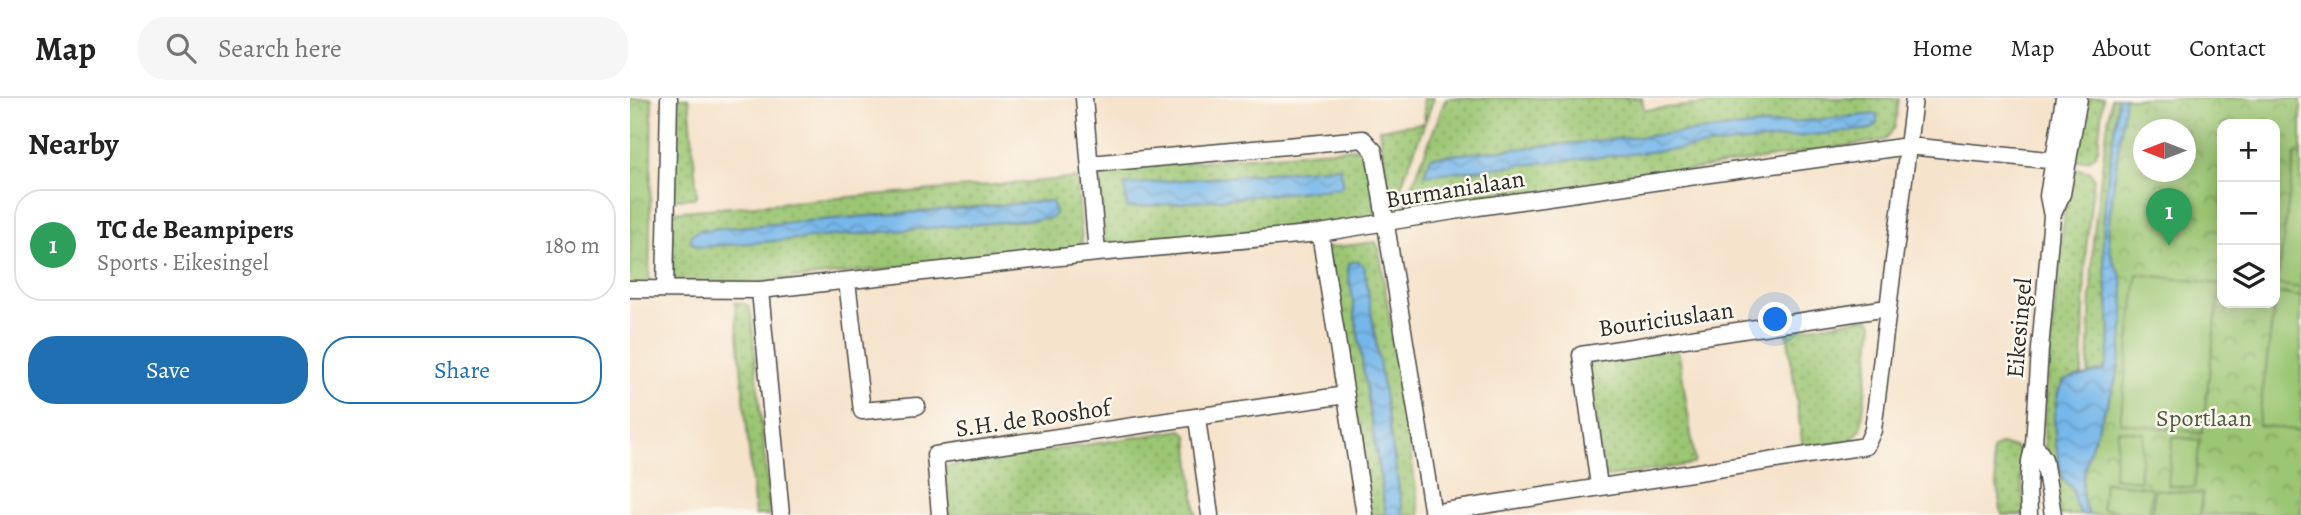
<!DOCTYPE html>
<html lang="en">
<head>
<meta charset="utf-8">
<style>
	:root { --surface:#fff; --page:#f6f6f6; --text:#222; --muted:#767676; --line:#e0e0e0; --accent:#1f6fb2 }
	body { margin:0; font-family:Alegreya,serif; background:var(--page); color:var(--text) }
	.controls { position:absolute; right:21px; top:21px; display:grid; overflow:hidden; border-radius:14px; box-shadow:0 4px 18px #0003 }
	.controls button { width:63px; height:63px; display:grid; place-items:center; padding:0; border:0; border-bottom:2px solid var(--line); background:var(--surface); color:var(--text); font:35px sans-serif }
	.compass { position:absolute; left:1503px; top:21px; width:63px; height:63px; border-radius:50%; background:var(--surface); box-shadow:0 4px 18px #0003; rotate:270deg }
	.you { position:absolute; left:1146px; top:222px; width:24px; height:24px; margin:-18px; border:5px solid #fff; border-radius:50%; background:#1a73e8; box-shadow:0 0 0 10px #1a73e833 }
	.badge { display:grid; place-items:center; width:46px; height:46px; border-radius:50%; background:var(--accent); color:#fff; font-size:23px; font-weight:700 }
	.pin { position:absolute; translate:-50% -58px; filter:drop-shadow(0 2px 4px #0008) }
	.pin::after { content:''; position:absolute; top:37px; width:24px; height:21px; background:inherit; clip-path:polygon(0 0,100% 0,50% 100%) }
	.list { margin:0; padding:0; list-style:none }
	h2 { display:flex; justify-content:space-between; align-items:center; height:91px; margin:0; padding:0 28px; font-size:30px }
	h2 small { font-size:23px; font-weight:400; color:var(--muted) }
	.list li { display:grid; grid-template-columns:46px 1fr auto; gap:21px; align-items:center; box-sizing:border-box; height:112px; margin:0 14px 14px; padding:0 14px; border:2px solid var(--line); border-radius:28px }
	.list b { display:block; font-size:26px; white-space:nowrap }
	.list p { margin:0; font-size:23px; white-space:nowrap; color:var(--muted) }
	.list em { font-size:23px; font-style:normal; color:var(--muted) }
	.actions { display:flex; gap:14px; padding:21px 28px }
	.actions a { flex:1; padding:16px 0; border:2px solid var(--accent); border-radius:28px; text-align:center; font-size:24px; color:var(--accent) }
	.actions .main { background:var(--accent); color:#fff }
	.icon { flex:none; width:38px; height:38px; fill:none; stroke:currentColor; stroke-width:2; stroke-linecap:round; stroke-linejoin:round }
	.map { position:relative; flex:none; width:1671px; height:417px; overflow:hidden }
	header { display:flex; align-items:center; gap:42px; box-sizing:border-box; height:98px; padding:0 35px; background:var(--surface); border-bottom:2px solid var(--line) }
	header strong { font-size:33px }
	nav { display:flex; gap:38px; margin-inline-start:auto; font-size:24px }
	.search { width:490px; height:63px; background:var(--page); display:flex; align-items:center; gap:18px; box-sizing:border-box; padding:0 24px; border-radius:28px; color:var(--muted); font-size:26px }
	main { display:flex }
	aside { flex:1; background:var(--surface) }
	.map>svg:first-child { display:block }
</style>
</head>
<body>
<header>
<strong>Map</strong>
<div class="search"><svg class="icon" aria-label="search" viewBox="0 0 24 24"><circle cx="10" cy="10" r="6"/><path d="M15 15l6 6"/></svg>Search here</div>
<nav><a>Home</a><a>Map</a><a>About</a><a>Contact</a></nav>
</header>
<main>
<aside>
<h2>Nearby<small></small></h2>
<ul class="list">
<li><span class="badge" style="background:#2e9e5b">1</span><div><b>TC de Beampipers</b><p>Sports · Eikesingel</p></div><em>180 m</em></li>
</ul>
<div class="actions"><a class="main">Save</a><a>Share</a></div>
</aside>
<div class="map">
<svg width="1671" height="417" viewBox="0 0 1671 417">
	<defs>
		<pattern id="grass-dots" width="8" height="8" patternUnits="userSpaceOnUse" patternTransform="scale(1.75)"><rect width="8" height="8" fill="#9bc673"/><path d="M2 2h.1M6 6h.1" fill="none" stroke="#7fa15f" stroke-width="1.8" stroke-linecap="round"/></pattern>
		<pattern id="park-crowns" width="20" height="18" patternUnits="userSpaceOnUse" patternTransform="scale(1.75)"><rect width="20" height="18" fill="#9bc673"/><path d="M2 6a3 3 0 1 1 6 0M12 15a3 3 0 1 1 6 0" fill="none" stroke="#7fa15f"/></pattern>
		<pattern id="water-waves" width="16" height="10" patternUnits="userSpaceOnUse" patternTransform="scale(1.75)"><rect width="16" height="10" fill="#76b7eb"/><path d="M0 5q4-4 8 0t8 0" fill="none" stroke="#6195bf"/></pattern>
	</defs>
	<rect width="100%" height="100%" fill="#fbf7ec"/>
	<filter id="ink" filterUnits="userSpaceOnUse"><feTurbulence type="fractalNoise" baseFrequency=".0143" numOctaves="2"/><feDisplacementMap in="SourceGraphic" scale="14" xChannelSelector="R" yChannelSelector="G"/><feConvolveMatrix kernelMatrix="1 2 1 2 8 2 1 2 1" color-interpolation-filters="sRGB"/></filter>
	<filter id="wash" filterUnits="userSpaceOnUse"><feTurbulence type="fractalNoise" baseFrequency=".00686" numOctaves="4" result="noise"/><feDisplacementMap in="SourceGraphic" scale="28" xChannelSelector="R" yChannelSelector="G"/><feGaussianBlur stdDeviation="1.57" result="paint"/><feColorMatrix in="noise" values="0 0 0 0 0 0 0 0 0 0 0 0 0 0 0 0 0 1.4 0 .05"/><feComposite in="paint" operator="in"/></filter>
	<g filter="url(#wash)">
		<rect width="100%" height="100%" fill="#f6e3cc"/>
		<path fill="url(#grass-dots)" stroke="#63784f" stroke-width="2" fill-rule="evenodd" d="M43 0H59L67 97 64 100 41 101Z
			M793 0H804L762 112 749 31 795 25Z
			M816 0H1012L1014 12 1140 0H1269L1265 29 1255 42 771 117ZM1247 16V26L1241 31 794 76 801 59Z
			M1459 0H1473L1468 51C1464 63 1457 62 1445 63L1449 31Z
			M1481 0H1488C1483 47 1473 96 1473 144 1473 176 1487 244 1474 272L1458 276 1463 141Z
			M726 50 732 54 743 84 746 120 477 148 475 145 469 80 480 71ZM710 69 712 88 709 90 497 110 496 87Z
			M1443 70 1460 74 1464 80 1456 151 1452 277 1434 283 1428 294 1424 319 1426 347 1451 417H1430L1415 349 1414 323 1428 169 1440 72Z
			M447 80 452 145 448 151 130 184H43L42 114ZM420 103 424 108 420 120 70 149V132Z
			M746 144 749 151 790 417H773L734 169 727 163 719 165 718 172 756 417H737L696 150Z
			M105 204 118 207 121 215 140 417H125Z
			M1233 220 1240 221 1243 225 1231 331 1221 343 1173 350 1157 233Z
			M1045 251 1049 256 1065 363 1063 366 977 379 973 375 958 266 963 263Z
			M552 332 558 338 566 417H317L314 369Z
			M1370 347 1385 349 1392 357 1391 378 1395 417H1372L1362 358 1363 351Z"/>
		<path fill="url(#park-crowns)" stroke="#63784f" stroke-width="2" fill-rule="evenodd" d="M0 0H22L19 189H0Z
			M1495 0H1671V417H1459C1437 383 1475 319 1485 284 1493 256 1496 211 1492 182 1491 175 1486 169 1483 163 1479 152 1479 142 1478 131ZM1592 26H1645V205H1592ZM1514 32H1556V74H1514Z"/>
		<path fill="#9bc673" stroke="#63784f" stroke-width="2" d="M1665 56 1671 57V190L1647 186Z
			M1507 176 1590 186 1572 335 1490 325Z
			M1646 195 1671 199V333L1628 327Z
			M1488 332 1514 335 1509 383 1483 380Z
			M1543 339 1570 342 1564 390 1538 387Z
			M1474 384 1522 390 1519 416 1472 411Z
			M1525 391 1573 396 1570 417H1522Z"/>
		<path fill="url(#water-waves)" stroke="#50718b" stroke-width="2" d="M1488 0H1495L1478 131C1479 142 1479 152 1483 163 1486 169 1491 175 1492 182 1496 211 1493 256 1485 284 1475 319 1437 383 1459 417H1451L1444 403 1443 391 1432 380 1426 347 1424 319 1428 294 1435 282 1469 274 1474 272C1487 245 1474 176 1473 144 1473 96 1483 47 1488 0Z
			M1247 16V26L1241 31 794 77 801 59Z
			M710 69 713 83 712 88 709 90 497 110 495 87Z
			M421 103 424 108 425 116 421 120 70 149 62 145 61 137 70 132Z
			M728 163 734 168 773 417H756L718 172 719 165Z"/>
	</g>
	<g filter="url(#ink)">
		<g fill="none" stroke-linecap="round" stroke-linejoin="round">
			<defs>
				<path id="minor" d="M454 0 467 155
					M460 66 733 41 744 53 803 417
					M1422 118 1432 96 1449 0
					M690 135 735 417
					M217 183 232 313 287 308
					M0 191 130 192 467 155 690 135 848 109 1278 48 1438 64
					M35 191 39 0
					M130 192 151 417
					M567 320 580 417
					M1404 346 1414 361 1423 417
					M969 388 951 257 1257 210
					M802 415 1236 348 1243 332 1284 0
					M310 417 305 357 716 297
					M1399 417 1398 392 1400 363 1404 346 1410 251 1422 118 1418 98 1434 0"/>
			</defs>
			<use href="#minor" stroke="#494743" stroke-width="19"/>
			<use href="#minor" stroke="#fff" stroke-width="16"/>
		</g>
	</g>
	<g text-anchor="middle" stroke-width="5" stroke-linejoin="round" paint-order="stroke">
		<g font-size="24" fill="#2b2b2b" stroke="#fbf7ec">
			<text transform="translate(825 91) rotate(-9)" y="8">Burmanialaan</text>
			<text transform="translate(1036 221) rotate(-8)" y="8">Bouriciuslaan</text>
			<text transform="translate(1389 230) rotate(-85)" y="8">Eikesingel</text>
			<text transform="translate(403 320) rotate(-8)" y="8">S.H. de Rooshof</text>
		</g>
		<g font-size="24" fill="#4d5a41" stroke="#fbf7ec">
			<text x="1574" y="328">Sportlaan</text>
		</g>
	</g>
</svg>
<div class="controls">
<button>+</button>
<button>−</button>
<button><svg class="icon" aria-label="layers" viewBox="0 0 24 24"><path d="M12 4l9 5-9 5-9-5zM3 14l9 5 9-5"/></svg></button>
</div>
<svg class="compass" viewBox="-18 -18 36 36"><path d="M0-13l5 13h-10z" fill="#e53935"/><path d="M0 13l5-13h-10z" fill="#767676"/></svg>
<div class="you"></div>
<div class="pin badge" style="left:1539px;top:148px;background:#2e9e5b">1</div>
</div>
</main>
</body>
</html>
